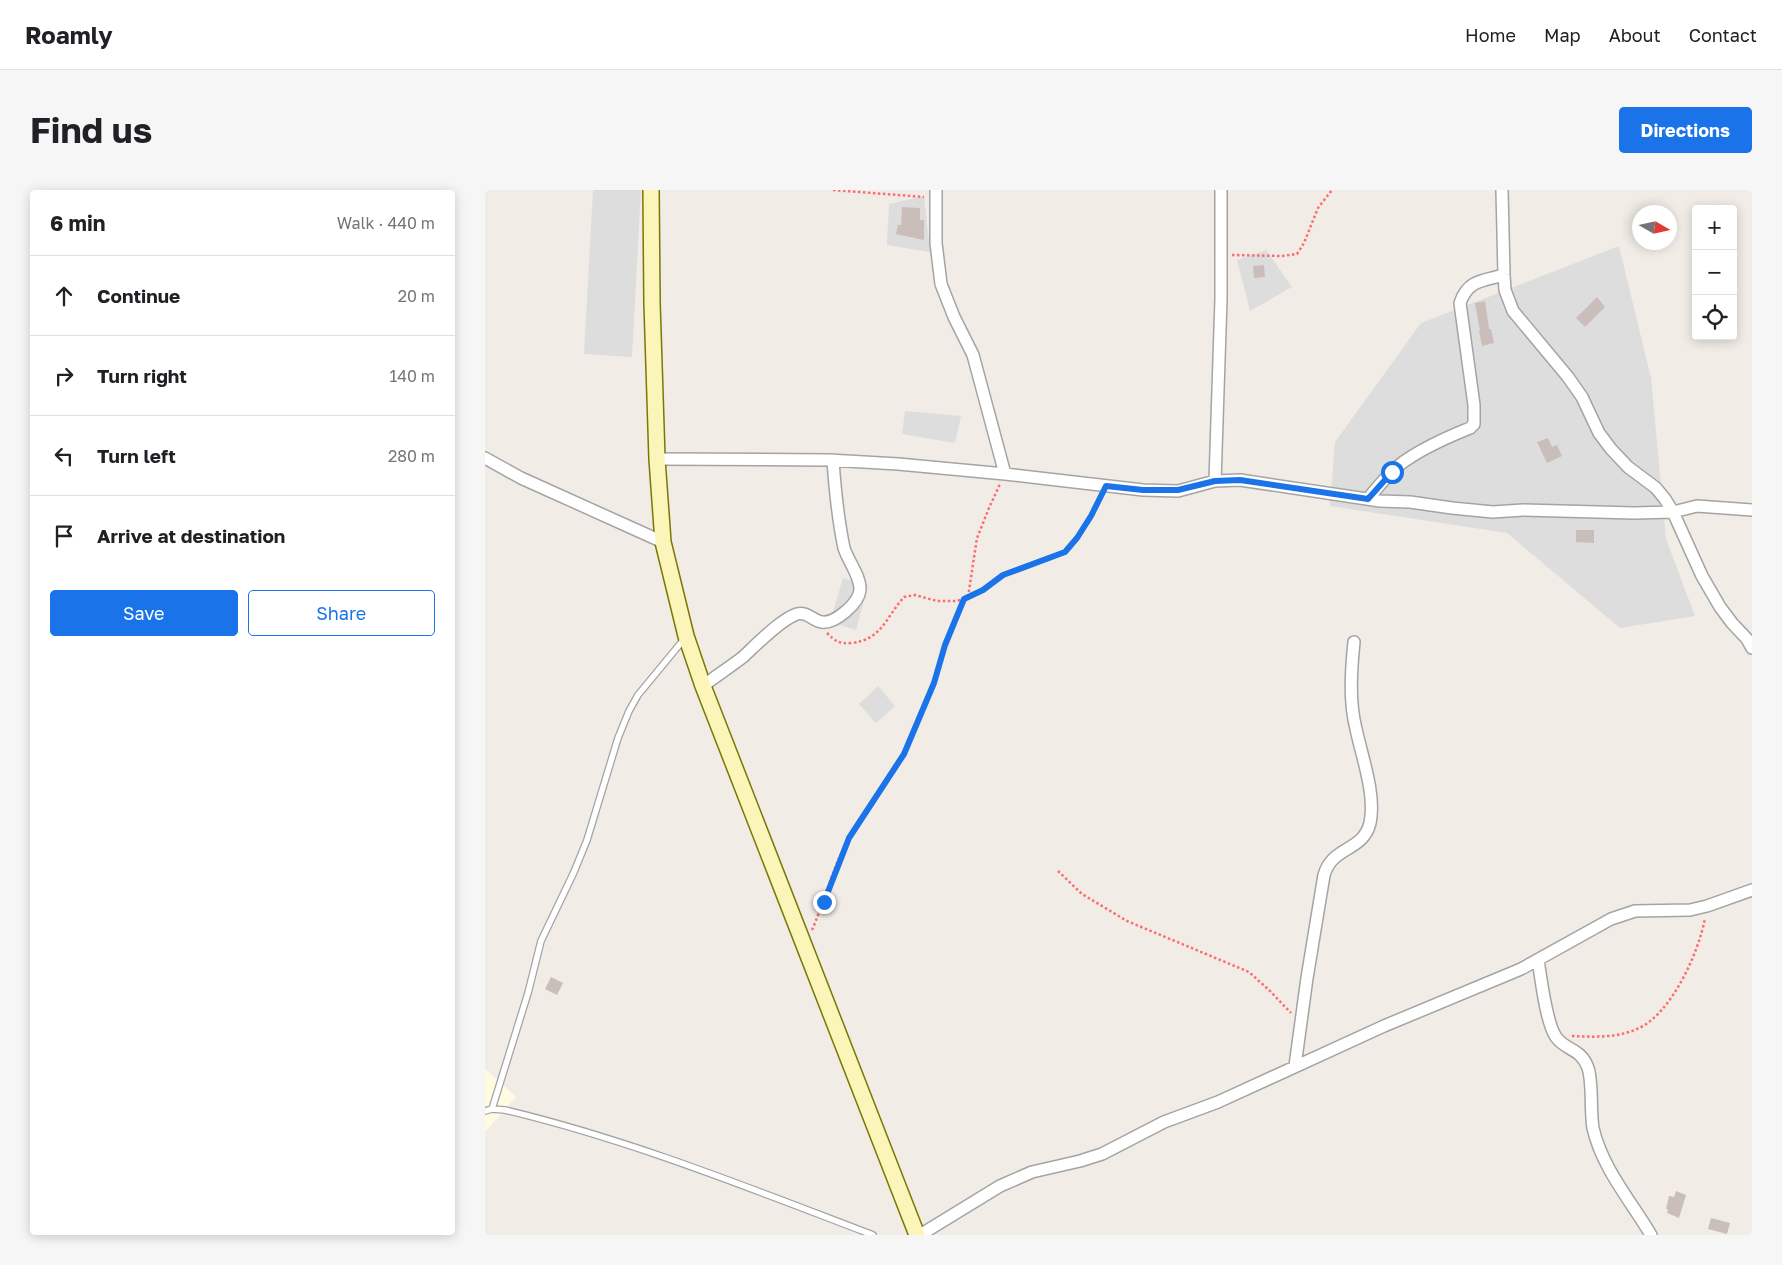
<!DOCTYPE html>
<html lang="en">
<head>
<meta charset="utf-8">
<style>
	:root { --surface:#fff; --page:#f6f6f6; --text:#202124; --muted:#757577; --line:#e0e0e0; --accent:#1a73e8 }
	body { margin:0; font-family:"Golos Text",sans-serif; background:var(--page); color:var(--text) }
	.controls { position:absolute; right:15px; top:15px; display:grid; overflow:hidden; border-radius:5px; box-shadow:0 2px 12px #0003 }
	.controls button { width:45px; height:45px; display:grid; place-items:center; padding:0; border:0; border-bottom:1px solid var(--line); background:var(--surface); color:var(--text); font:25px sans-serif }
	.compass { position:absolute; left:1147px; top:15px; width:45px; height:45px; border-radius:50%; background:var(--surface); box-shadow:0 2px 12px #0003; rotate:99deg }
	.stop { position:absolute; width:15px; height:15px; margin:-11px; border:4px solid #1a73e8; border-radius:50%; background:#fff }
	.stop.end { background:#1a73e8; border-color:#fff; box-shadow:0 1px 5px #0008 }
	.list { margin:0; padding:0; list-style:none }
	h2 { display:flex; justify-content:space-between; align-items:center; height:65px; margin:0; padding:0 20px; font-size:21px }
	h2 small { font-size:16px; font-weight:400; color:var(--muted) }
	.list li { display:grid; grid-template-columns:32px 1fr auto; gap:15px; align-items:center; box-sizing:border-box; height:80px; padding:0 20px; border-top:1px solid var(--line) }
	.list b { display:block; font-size:19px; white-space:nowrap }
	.list em { font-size:16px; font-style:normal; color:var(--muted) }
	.actions { display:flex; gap:10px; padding:15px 20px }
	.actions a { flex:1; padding:11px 0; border:1px solid var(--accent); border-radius:5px; text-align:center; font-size:18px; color:var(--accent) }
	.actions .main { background:var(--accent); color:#fff }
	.icon { flex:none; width:28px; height:28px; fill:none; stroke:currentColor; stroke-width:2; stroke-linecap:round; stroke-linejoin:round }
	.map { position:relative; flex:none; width:1267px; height:1045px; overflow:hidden; border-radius:5px }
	header { display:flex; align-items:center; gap:30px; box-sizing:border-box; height:70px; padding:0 25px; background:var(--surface); border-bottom:1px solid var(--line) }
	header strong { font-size:24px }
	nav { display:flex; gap:28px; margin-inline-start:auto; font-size:18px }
	.intro { display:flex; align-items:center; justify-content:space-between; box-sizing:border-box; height:120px; padding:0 30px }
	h1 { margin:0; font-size:35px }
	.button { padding:12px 22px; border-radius:5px; background:var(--accent); color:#fff; font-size:18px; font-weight:700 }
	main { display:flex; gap:30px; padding:0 30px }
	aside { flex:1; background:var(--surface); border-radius:5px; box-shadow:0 2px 12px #0003 }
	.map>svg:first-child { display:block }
</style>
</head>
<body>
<header>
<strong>Roamly</strong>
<nav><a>Home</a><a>Map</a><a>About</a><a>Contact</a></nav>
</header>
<div class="intro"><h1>Find us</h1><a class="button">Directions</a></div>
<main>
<aside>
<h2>6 min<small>Walk · 440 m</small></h2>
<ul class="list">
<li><svg class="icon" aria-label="ahead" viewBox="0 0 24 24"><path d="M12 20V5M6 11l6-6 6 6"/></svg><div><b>Continue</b></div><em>20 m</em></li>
<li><svg class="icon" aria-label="right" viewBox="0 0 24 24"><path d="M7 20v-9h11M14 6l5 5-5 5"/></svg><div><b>Turn right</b></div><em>140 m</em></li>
<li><svg class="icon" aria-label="left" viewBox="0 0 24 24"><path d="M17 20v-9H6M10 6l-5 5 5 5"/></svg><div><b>Turn left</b></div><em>280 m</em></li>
<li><svg class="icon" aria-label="arrive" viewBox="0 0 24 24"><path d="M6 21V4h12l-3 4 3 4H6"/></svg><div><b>Arrive at destination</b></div></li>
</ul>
<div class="actions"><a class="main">Save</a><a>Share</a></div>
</aside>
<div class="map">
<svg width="1267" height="1045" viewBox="0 0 1267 1045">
	<rect width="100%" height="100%" fill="#f1ece6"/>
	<path fill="#dedddd" d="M108 0H156L147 167 99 164Z
		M439 6 445 62 402 55 404 14Z
		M1134 56 1166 188 1181 349 1210 426 1135 438 1022 343 845 316 850 252 936 133Z
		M781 60 807 97 765 121 752 70Z
		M420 221 476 226 470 253 417 244Z
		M358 388 383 395 371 440 345 432Z
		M393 496 410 516 391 533 374 514Z"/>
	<path fill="#fffbe1" d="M0 879 31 907 0 942Z"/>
	<path fill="#c9beb9" d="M417 17 435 18V30H439V50L411 44 413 35H416Z
		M779 75 780 87 769 88 768 76Z
		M1112 107 1120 117 1100 137 1091 128Z
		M1000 111 1004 139H1006L1009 153 997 156 994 141H997H995L990 113Z
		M1063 248 1067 257 1072 255 1077 266 1062 273 1052 252Z
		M1091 340H1109V353L1091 352Z
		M66 787 78 793 72 805 60 799Z
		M1191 1001 1201 1005 1194 1028 1182 1023 1183 1019H1181L1184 1006 1189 1007Z
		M1226 1028 1245 1033 1242 1044 1223 1039Z"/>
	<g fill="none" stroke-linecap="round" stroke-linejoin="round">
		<defs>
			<path id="lane" d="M7 919 43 803 56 751 89 682 102 650 133 548 144 521 153 505 200 448
				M0 921 7 919 20 920C146 950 267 999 388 1045"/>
			<path id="street" d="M451 0V53L456 94 469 127 488 165 520 284
				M1017 0 1019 85 1020 100 1028 121 1083 187 1097 207 1114 243 1126 259 1143 277 1171 298 1180 309 1188 322 1217 386 1235 417 1247 433 1262 449 1267 458
				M0 268 36 288 178 352
				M172 269 344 270 413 274 520 284 658 300 693 301 730 291 755 290 895 311 925 312 967 318 1008 322 1038 320 1149 323 1188 322 1212 316 1267 320
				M730 291 736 109V0
				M883 309C890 300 898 291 906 282 926 263 960 248 985 238L989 234V215L975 113C983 90 997 91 1019 85
				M218 496C231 486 245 477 258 467 271 455 296 429 312 424 322 421 328 431 337 432 350 434 374 413 375 400 376 387 363 371 359 358 353 329 350 300 348 270
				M1053 770C1056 788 1061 833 1071 847 1081 861 1096 858 1103 878 1108 892 1105 921 1108 938 1117 978 1146 1011 1166 1045
				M810 876 822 788 839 685C848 655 878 662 885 633 891 605 877 567 871 539 864 511 866 481 869 452
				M435 1045 515 996 547 982 595 971 617 964 679 932 733 912 899 836 1036 779 1126 729 1150 721 1205 720 1222 716 1267 700"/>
			<path id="secondary" d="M166 0 167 113 172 269 178 352 201 446 218 496 432 1045"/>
		</defs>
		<use href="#lane" stroke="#a4a4a4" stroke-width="8"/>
		<use href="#street" stroke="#a4a4a4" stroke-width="14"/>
		<use href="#secondary" stroke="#7b7703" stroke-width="18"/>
		<path stroke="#fc6c71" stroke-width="2.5" stroke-dasharray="2.5 2.5" stroke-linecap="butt" d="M348 0 439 7
			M747 65 797 66 812 64 819 53 833 18 847 0
			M483 407 492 348 504 318 515 294
			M342 443C350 451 354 454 366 453 397 450 401 427 419 407L430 405 452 411H472L498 401 518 385 580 362 592 348 616 306
			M573 681 597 704 642 731 764 782 785 801 806 823
			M327 740C340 710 348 676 364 648 380 618 405 592 420 562 444 512 458 460 479 409
			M1087 846C1109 847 1132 848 1152 839 1186 825 1214 762 1220 728"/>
		<use href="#lane" stroke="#fff" stroke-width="5.5"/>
		<use href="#street" stroke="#fff" stroke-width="11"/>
		<use href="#secondary" stroke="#fbf5ba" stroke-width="15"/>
	</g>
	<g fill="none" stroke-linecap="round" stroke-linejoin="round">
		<path stroke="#1a73e8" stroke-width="6" d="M339 712 364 648 419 564 449 493 460 455 479 409 498 400 518 385 580 362 592 348 606 326 621 296 658 300H693L730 291 755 290 883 309 907 282"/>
	</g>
</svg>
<div class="controls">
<button>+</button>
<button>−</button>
<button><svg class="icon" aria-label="locate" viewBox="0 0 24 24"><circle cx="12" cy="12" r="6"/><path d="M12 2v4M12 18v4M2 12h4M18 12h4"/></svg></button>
</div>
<svg class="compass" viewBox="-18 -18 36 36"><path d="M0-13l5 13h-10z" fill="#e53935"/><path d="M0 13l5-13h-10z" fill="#757577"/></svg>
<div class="stop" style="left:907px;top:282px"></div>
<div class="stop end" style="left:339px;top:712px"></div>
</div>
</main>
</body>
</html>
